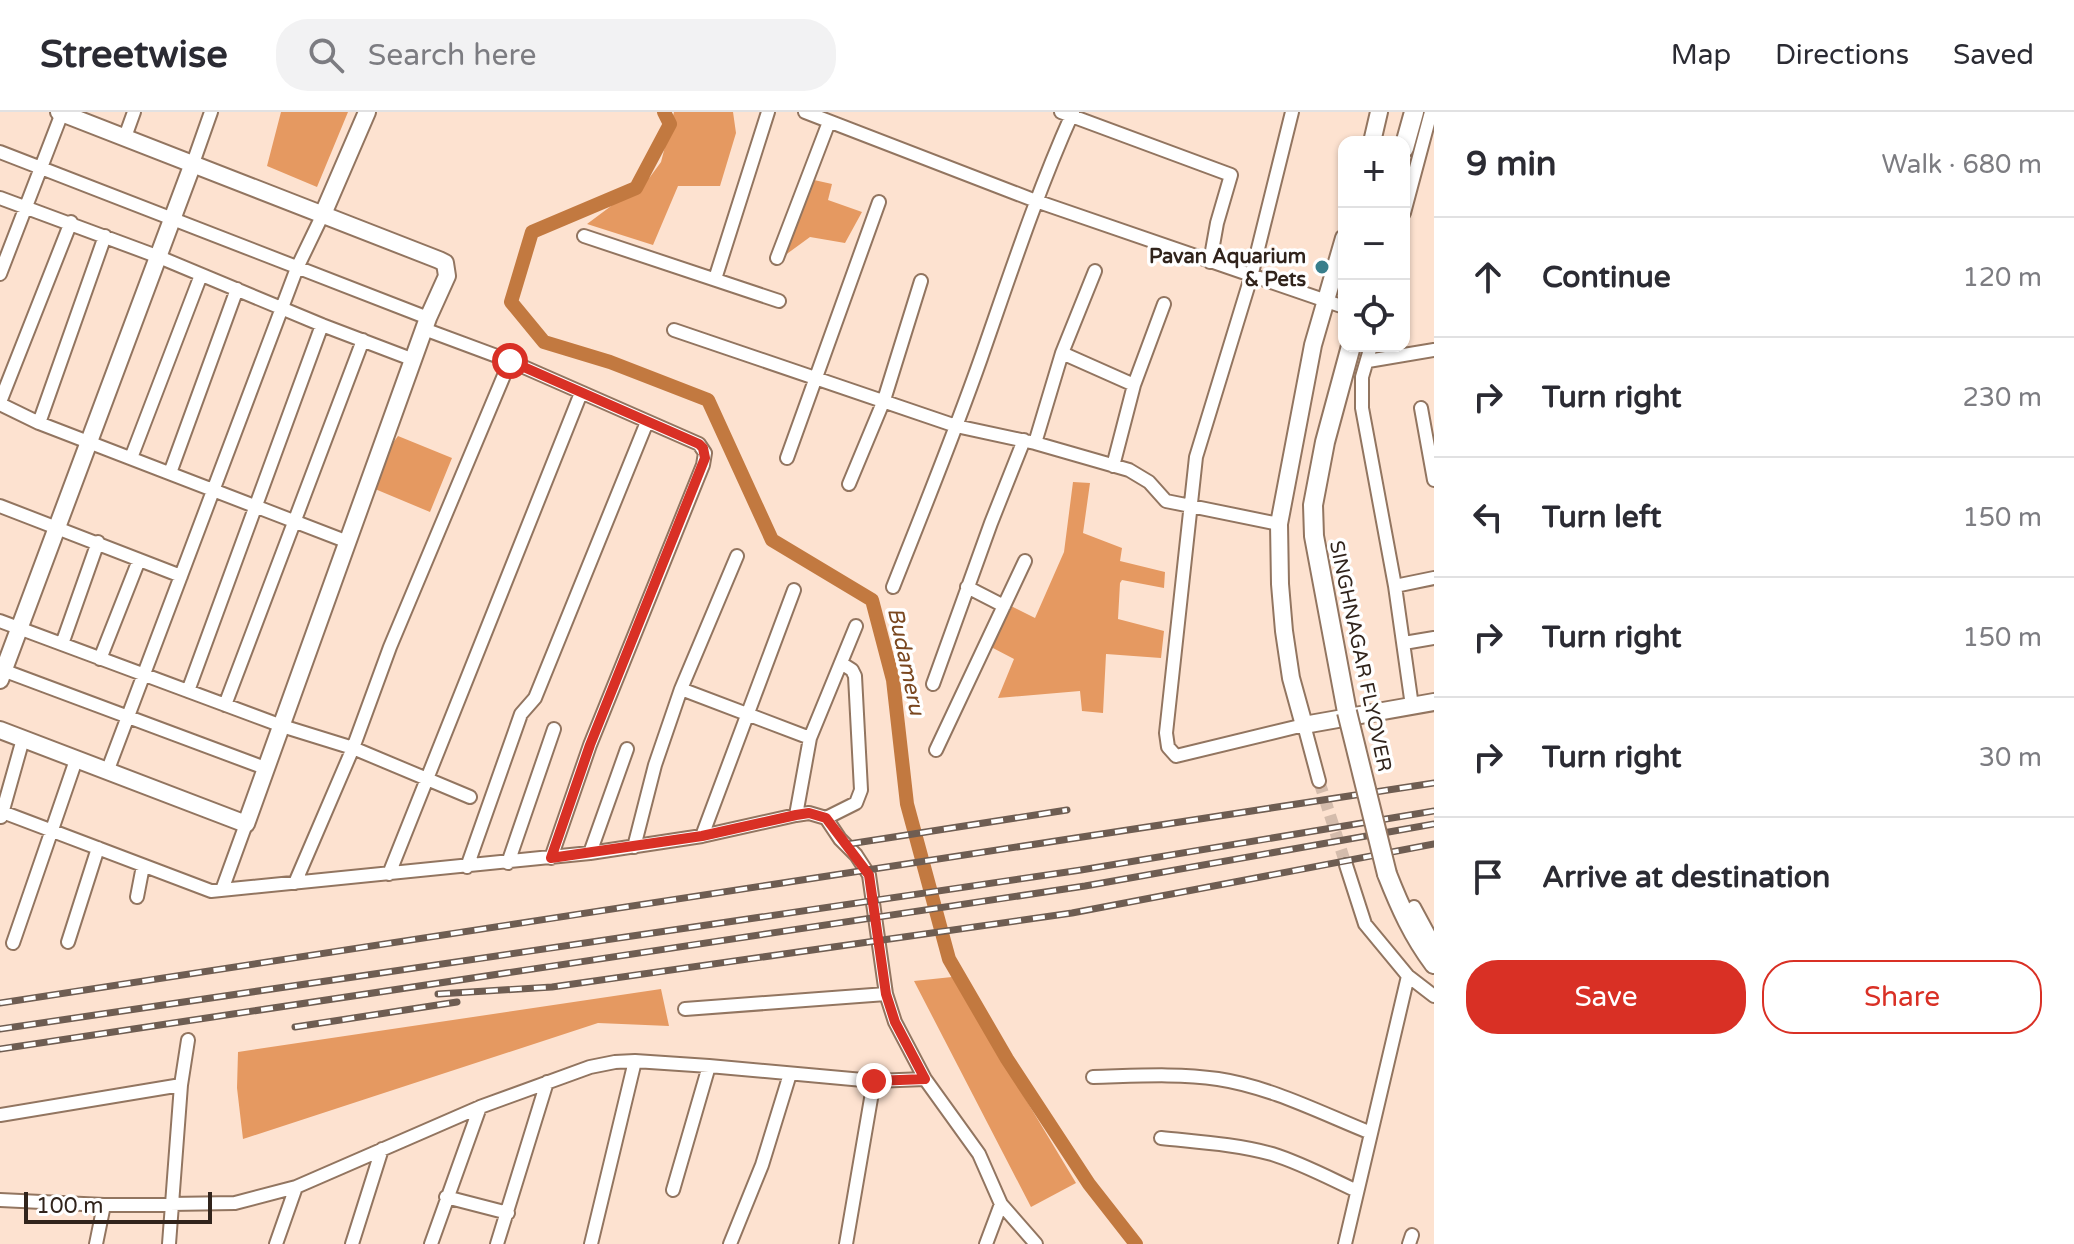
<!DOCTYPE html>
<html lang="en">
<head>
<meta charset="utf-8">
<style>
	:root { --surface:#fff; --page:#f2f2f3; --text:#2b2b33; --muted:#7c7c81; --line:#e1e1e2; --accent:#d93025 }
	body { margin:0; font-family:"Varela Round",sans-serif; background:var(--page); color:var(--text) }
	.controls { position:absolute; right:24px; top:24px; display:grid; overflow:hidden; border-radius:16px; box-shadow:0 2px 6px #0004 }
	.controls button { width:72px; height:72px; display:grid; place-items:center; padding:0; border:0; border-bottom:2px solid var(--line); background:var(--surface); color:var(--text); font:40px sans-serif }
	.scale { position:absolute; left:24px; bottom:20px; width:188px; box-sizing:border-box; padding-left:8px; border:4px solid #31241c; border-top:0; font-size:22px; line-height:28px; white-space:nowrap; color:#31241c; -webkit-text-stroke:6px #fff; paint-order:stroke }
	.stop { position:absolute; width:24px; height:24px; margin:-18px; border:6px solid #d93025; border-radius:50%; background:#fff }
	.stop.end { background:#d93025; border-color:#fff; box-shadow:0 2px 8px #0008 }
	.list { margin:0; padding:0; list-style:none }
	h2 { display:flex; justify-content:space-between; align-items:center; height:104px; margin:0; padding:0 32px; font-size:34px }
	h2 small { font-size:26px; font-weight:400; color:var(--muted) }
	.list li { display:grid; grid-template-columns:52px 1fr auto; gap:24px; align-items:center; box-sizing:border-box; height:120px; padding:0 32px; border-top:2px solid var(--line) }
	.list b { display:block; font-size:30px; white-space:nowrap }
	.list em { font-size:26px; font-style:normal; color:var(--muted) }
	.actions { display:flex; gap:16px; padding:24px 32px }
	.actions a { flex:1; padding:18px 0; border:2px solid var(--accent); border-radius:32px; text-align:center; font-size:28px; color:var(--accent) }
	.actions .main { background:var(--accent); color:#fff }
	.icon { flex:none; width:44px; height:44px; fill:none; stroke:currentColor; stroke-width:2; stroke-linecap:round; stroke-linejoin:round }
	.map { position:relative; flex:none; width:1434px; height:1132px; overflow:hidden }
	header { display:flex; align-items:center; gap:48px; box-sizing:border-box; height:112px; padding:0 40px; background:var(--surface); border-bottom:2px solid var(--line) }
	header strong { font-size:38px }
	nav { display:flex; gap:44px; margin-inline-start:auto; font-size:28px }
	.search { width:560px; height:72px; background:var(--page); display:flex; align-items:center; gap:20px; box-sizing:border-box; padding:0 28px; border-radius:32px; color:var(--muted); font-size:30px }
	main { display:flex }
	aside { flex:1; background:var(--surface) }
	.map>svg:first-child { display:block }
</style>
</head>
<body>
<header>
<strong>Streetwise</strong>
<div class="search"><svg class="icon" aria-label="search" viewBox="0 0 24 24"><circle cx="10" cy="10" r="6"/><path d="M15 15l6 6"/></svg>Search here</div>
<nav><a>Map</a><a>Directions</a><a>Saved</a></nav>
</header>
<main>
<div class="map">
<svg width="1434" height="1132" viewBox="0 0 1434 1132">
	<rect width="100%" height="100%" fill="#fde2d0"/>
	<path fill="#e59961" d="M281 0H348L317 75 267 54Z
		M674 0H733L736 21 720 74H678L653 133 587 112 650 65 661 50Z
		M814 68 832 72 828 88 862 100 845 131 810 125 784 144Z
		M398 324 452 346 430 400 375 377 389 336Z
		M1073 370 1090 371 1083 421 1122 436 1120 449 1165 460 1164 476 1122 468 1120 471 1118 507 1164 519 1161 546 1106 542 1103 601 1082 599 1080 579 998 586 1014 547 991 535 1009 493 1035 506 1064 440Z
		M952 865 1076 1071 1031 1095 914 869Z
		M661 877 669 914 598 911 243 1027 237 976 238 940Z"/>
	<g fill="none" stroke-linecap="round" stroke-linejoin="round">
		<path stroke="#c27940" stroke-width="14" d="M664 0 670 12 636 76 532 120 511 190 544 230 610 250 708 288 772 428 872 488 893 568 907 692 949 847 1007 947 1089 1072 1136 1132"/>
		<path stroke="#d4bcac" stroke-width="12" stroke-dasharray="12 6" stroke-linecap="butt" d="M1319 669 1346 753"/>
		<defs>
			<path id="street" d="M805 0 1036 89 1344 195
				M1061 0 1231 63 1217 111 1210 150
				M1292 0 1251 165 1196 345 1166 621 1168 635 1176 644 1304 613 1319 669
				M125 25 134 0
				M0 40 428 206
				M192 54 211 0
				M0 86 159 145 322 213 414 248
				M1404 101 1431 0
				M584 124 779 189
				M777 146 829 10
				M0 162 62 1
				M715 167 768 0
				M424 217 510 249 699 332 705 341 703 353 590 633 551 746
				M674 218 956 314 1035 331 1129 358 1149 370 1166 389 1279 412
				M1371 234 1362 265V296L1395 474 1412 594
				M1062 241 1134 273
				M1368 249 1434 238
				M0 290 71 110
				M0 292 39 311 348 430
				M1421 296 1434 368
				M39 311 105 124
				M1035 331 1062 241 1095 159
				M131 346 201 163
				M787 346 879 90
				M1113 354 1134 273 1164 192
				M170 361 237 177
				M849 372 884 288 921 169
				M0 394 181 464
				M1395 474 1434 466
				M893 475C923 399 954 323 981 246 1010 163 1037 80 1073 0
				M967 475 1004 494
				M0 509 282 614 353 636 470 685
				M1404 531 1434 526
				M62 532 98 430
				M100 547 139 448
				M0 557 265 656
				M933 572 991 411 1024 328
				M681 577 737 444
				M188 579 322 213
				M225 593 363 228
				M936 638 1025 449
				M107 660 297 156 323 102
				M0 699 211 779 590 741 702 724 796 703 810 626 856 514
				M796 703 809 701 826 706 840 727 856 743 869 763 886 882 895 910 925 967 979 1042 1001 1092 1036 1132
				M1 705 23 627
				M826 706 856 691 861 678 855 564 852 558 841 551
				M702 724 794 478
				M634 735 655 653 681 577 810 626
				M590 741 627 637
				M508 751 554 617
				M1346 753 1365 812 1408 864 1434 884
				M467 755 521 602 535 586 647 310
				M389 762 581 281
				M295 771 353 636 390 535 510 249
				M222 778 246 712
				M137 785 143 754
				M1414 795 1434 832
				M68 830 98 736
				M13 831 76 648
				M685 897 886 882
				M1093 965C1135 964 1177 961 1218 967 1271 975 1321 1001 1371 1021
				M0 1003 181 973
				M1161 1026C1198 1030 1236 1032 1272 1042 1301 1051 1329 1066 1357 1079
				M673 1078 709 954
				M446 1085 508 1101
				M0 1088 104 1093 235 1091 296 1075 480 995 590 955 615 950 635 949 709 954 874 969
				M96 1132 104 1093
				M169 1132 181 973 188 928
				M276 1132 296 1075
				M352 1132 382 1037
				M431 1132 480 995
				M497 1132 547 970
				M591 1132 635 949
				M730 1132 762 1053 790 962
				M846 1132 874 969 925 967
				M986 1132 1001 1092
				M1345 1132 1408 864
				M1409 1132 1412 1123"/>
			<path id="secondary" d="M1372 30 1379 0
				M323 102 367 0
				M1344 126 1313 233 1279 412 1280 472 1284 519 1291 566 1304 613 1434 590
				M0 568 192 54
				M0 618 246 712 428 206 447 164 445 151 439 148 59 0"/>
			<path id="primary" d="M1404 36 1414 0
				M1347 600 1314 424 1313 393 1325 330 1351 234
				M1387 762C1400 795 1413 824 1434 852"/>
		</defs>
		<use href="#street" stroke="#927560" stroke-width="16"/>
		<use href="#secondary" stroke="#927560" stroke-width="20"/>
		<use href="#primary" stroke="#927560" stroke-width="22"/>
		<use href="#street" stroke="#fff" stroke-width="12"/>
		<use href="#secondary" stroke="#fff" stroke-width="16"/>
		<use href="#primary" stroke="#fff" stroke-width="18"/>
		<defs>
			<path id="rail" d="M849 732 1067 698
				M438 882 552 875 1072 801 1434 732
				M0 891 1434 671
				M295 915 457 890
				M0 917 1081 758 1434 699
				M0 937 1085 774 1434 712"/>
		</defs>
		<use href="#rail" stroke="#6e5d52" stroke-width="7"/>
		<use href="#rail" stroke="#fff" stroke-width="4" stroke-dasharray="12" stroke-linecap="butt"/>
		<defs>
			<path id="primary-bridge" d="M1347 600 1387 762"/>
		</defs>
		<use href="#primary-bridge" stroke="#927560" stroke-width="22" stroke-linecap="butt"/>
		<use href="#primary-bridge" stroke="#fff" stroke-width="18"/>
	</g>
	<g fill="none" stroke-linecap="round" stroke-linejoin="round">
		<path stroke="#d93025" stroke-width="10" d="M510 249 699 332 703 336 705 346 590 633 551 746 702 724 796 703 809 701 826 706 869 763 886 882 895 910 925 967 874 969"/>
	</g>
	<circle fill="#397e8b" stroke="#fff" stroke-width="3" cx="1322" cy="155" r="8"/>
	<g text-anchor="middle" stroke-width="7" stroke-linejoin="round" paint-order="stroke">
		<g font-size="20" font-weight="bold" fill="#31241c" stroke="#fff" text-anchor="end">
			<text x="1306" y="151">Pavan Aquarium<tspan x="1306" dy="23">&amp; Pets</tspan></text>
		</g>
		<g font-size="20" fill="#31241c" stroke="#fff">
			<text transform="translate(1361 544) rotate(78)" y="7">SINGHNAGAR FLYOVER</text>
		</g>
		<g font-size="22" font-style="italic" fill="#7a471f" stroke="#fff">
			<text transform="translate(907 549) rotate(78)" y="8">Budameru</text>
		</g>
	</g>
</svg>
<div class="controls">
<button>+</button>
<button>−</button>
<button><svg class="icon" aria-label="locate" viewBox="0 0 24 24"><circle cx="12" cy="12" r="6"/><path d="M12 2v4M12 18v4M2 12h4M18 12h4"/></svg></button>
</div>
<div class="scale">100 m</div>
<div class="stop" style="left:510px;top:249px"></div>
<div class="stop end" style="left:874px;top:969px"></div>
</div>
<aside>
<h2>9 min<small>Walk · 680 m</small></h2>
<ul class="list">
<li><svg class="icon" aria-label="ahead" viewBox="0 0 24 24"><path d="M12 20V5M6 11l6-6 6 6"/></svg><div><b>Continue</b></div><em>120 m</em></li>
<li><svg class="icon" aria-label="right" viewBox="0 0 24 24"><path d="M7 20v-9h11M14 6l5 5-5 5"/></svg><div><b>Turn right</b></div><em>230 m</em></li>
<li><svg class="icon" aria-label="left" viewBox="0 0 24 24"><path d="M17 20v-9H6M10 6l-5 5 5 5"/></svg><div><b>Turn left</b></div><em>150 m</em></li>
<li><svg class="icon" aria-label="right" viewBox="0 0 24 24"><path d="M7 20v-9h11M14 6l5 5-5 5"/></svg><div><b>Turn right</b></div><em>150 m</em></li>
<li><svg class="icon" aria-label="right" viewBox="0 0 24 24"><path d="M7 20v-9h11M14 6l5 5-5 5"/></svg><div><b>Turn right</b></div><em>30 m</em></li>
<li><svg class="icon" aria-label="arrive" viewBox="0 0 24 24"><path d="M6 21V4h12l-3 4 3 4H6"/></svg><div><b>Arrive at destination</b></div></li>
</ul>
<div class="actions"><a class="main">Save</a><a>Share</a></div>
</aside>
</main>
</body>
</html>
